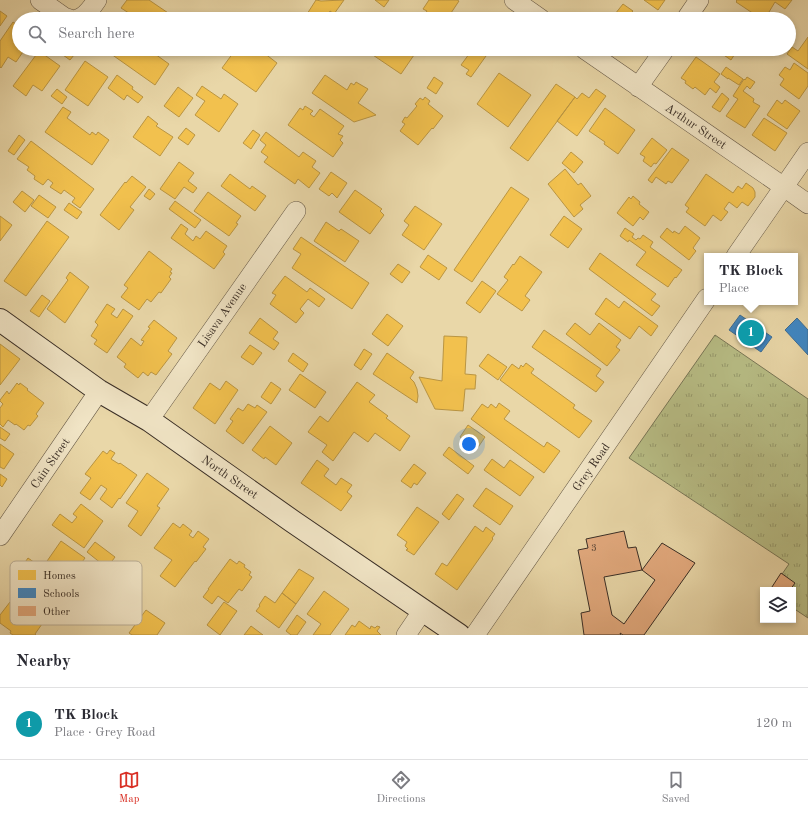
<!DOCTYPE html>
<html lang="en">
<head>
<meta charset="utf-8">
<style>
	:root { --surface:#fff; --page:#f7f7f7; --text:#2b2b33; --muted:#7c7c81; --line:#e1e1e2; --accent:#d93025 }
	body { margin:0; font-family:"Old Standard TT",serif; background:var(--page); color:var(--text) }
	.controls { position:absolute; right:12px; bottom:12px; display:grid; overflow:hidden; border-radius:0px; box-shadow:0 2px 6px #0003 }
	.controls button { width:36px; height:36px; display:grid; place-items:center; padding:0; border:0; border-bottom:1px solid var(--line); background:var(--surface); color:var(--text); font:20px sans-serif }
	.you { position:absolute; left:469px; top:444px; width:14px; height:14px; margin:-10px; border:3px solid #fff; border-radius:50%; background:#1a73e8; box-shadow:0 0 0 6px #1a73e833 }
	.badge { display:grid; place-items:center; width:26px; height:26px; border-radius:50%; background:var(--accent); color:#fff; font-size:13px; font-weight:700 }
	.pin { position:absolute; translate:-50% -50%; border:2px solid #fff; box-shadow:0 1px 4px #0006 }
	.popup { position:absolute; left:704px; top:253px; width:94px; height:52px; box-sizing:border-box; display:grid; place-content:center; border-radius:0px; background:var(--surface); filter:drop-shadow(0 1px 3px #0005); font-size:13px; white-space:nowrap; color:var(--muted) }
	.popup b { font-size:15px; color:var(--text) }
	.popup::after { content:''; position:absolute; left:50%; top:100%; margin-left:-8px; border:8px solid transparent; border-top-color:var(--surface) }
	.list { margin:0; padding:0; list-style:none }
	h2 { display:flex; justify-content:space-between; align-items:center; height:52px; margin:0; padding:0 16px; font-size:17px }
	h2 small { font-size:13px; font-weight:400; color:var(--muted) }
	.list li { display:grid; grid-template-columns:26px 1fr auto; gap:12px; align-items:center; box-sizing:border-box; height:72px; padding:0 16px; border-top:1px solid var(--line) }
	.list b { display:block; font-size:15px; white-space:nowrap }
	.list p { margin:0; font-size:13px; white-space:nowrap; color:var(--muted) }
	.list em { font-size:13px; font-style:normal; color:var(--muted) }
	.icon { flex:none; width:22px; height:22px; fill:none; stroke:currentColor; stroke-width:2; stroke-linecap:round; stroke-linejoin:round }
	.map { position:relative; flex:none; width:808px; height:635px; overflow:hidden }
	.search { position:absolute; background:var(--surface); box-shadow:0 2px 6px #0003; left:12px; right:12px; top:12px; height:44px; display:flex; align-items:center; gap:10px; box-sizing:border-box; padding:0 14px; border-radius:22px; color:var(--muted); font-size:15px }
	.sheet { height:124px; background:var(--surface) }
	nav { display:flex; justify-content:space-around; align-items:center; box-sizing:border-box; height:56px; border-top:1px solid var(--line); background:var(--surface); font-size:11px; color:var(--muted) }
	nav a { display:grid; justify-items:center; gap:2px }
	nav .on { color:var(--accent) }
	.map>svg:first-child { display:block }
</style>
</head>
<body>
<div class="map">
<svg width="808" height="635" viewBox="0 0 808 635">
	<defs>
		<pattern id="grass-tufts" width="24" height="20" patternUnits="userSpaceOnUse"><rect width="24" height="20" fill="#b8be86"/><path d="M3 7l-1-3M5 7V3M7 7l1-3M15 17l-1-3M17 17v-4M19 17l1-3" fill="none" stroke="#979b6d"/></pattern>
	</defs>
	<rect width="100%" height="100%" fill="#e9d7a8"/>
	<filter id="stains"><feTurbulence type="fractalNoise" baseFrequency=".005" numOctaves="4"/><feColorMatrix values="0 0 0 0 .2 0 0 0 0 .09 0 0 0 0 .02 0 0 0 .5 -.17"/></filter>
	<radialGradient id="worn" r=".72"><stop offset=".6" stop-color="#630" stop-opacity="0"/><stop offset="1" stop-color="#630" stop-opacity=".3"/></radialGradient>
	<path fill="url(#grass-tufts)" stroke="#787656" d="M715 335 808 399V618L793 608V590H771L789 564 629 458Z"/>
	<path fill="#f2c14e" stroke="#ba9542" d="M127 0H149L177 19H138L121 8Z
		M316 0 321 1 344 0 334 14 330 11 325 19H306L309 15 307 14Z
		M375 0H389L384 7Z
		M429 0H457L459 1 447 19H424L422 18 427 11 423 9Z
		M644 0H665L658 10Z
		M736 0H792L785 9 775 2 769 12 778 18 777 19H769L762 15 760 18 736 2 737 1Z
		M623 4 633 11 631 13 638 19H611Z
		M0 11 7 16 0 26Z
		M13 22 19 26V49H25L16 62 8 57 1 68 0 67V41Z
		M808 37V69L787 54 792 47 798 51Z
		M68 49 78 50 70 60 63 55Z
		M104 49H148L169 64 155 85Z
		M236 49H267L264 53 277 63 256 92 222 68Z
		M364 49H405L414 55 401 74Z
		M471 49H491L471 77 466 74 469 70 461 65 472 50Z
		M715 49H738L731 60Z
		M39 51 60 66 42 91 33 85 26 96 13 86Z
		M696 57 720 74 714 82 720 87 716 93 710 88 705 95 695 87 693 89 685 83 686 81 681 78Z
		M85 61 108 77 88 106 65 90Z
		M794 63 808 73V86L799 99 780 85 784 79 779 75 785 67 790 70Z
		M726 67 743 79 739 85 728 78V79L721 74Z
		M499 73 531 95 508 127 477 104Z
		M117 75 133 87 132 89 143 97 138 103 127 95 124 100 108 88Z
		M325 75 347 90 351 83 354 85 356 82 368 89 358 103 376 115 354 122 312 93Z
		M434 77 443 83 436 94 427 88Z
		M747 77 755 82 750 89 747 86 743 91 754 99 753 102 760 106 745 128 726 116 738 99 733 96 744 79 745 80Z
		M556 84 575 97 528 161 510 148Z
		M202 86 221 99 224 94 238 104 219 132 195 115 205 101 196 95Z
		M178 87 193 98 179 117 164 106Z
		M57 89 67 97 62 104 51 96Z
		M596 89 606 96 577 136 557 121 575 97 577 99 582 93 589 98Z
		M722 93 729 99 720 112 712 107Z
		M425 97 430 101 428 104 443 116 433 129 432 128 418 145 400 131 405 124 402 122 405 117 407 118 417 106 415 104 420 98 423 100Z
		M777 100 782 104 785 100 800 111 787 129 767 115Z
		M305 106 313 111 310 114 314 117 320 109 344 126 338 134 343 136 340 140 343 143 333 157 288 125 300 108 303 110Z
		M63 107 71 112 67 118 90 135 92 132 96 135 98 132 109 140 92 165 45 132Z
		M605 108 635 130 618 154 604 144 605 142 589 131Z
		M148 116 158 124 156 126 173 137 160 156 133 137Z
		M764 118 787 133 775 151 752 135Z
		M186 128 195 135 188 145 178 138Z
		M253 130 260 135 251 149 243 143Z
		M266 132 299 157 303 152 316 161 312 167 320 173 309 188 298 179 295 184 264 162 268 157 261 152 266 145 260 140Z
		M19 135 25 140 14 155 8 151Z
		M652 138 667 150 656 164 654 163 651 167 643 161 645 157 640 154Z
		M31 141 94 189 80 208 72 202 75 198 64 190 61 194 50 187 53 183 48 179 43 185 34 179 35 176 27 170 29 167 17 159Z
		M672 148 689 160 672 183 668 181 666 184 656 177 652 183 648 180Z
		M571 152 583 162 574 173 562 163Z
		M179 162 194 173 188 181 197 188 193 193 184 187 175 199 160 189Z
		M565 169 578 185 581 183 591 196 580 205 583 209 574 217 548 184Z
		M331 172 347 183 337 198 332 193 329 196 319 189Z
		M230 174 250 189 252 186 266 196 255 211 221 186Z
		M706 174 733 193 738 186 742 189 746 183 753 188 755 192V197L748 206 742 202 737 208 729 202 724 209 728 212 721 221 713 215 705 226 686 212 689 208 685 205Z
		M132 176 146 187 130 207 134 210 119 230 100 215 125 182 126 183Z
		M511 187 529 199 472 282 454 270Z
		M149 189 155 194 150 200 144 196Z
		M355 190 382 209 380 211 384 215 370 234 339 212Z
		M22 191 34 200 25 212 13 202Z
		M208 192 241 216 236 223 238 224 229 236 194 211Z
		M39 195 56 207 48 218 31 206Z
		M633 196 640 202 639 204 649 212 643 220 640 217 633 226 617 213 629 197 631 199Z
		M175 201 201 220 195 228 169 209Z
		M69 203 82 212 77 219 64 210Z
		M415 206 442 224 424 250 402 235 409 225 404 221Z
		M0 216 12 225 0 241Z
		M564 216 582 229 568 248 550 235Z
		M47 221 69 237 26 296 4 281Z
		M326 222 339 231 341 229 359 241 345 262 314 241Z
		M181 224 188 229 185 234 193 241 196 236 200 239 206 231 227 246 223 252 225 254 214 269 171 238Z
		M685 226 700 238 693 248 696 251 689 260 660 237 667 228 673 233 674 231 679 234Z
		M625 228 634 234 632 237 636 240 638 238 640 239 643 235 653 242 650 247 682 270 676 278 675 277 668 287 636 265 646 252 629 240 628 242 620 236Z
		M301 237 369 283 352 309 292 268 301 254 293 249Z
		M149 251 172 269 170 272 172 273 169 277 171 279 161 293 159 292 151 302 147 299 139 310 121 297 128 288 124 285Z
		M600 253 656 294 651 300 660 306 652 316 589 269Z
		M428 255 447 268 439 280 420 267Z
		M520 256 542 272 525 296 530 300 522 311 497 294 508 280 504 277 513 264 514 265Z
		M398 264 410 272 402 283 390 274Z
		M70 272 89 287 65 323 47 309 68 280 66 278Z
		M285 276 307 292 310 288 325 299 319 307 308 299 300 309 304 313 296 323 270 304 276 295 272 293Z
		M482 281 496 291 480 313 466 303Z
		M42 295 50 301 39 317 30 311Z
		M606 298 619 308 624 301 658 326 651 336 639 326 630 339 595 314Z
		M107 304 115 309 111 314 117 318 123 309 133 316 107 353 94 344 97 340 91 336 98 325 95 322Z
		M387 314 403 326 388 346 372 334Z
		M260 318 278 332 273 339 279 343 274 350 249 333Z
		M154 320 177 338 168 351 172 354 156 375 151 372 148 376 143 372 138 378 124 367 126 364 117 357 131 338 141 346 144 341 141 340 150 328 148 327Z
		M575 323 590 335 599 323 621 340 616 347 620 350 607 366 566 334Z
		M544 330 601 369 596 376 604 382 596 392 532 347Z
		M444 336 467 337 465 374 476 375 475 389H465L463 411 435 409 419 377 442 381Z
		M0 344 20 359 0 385Z
		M250 345 262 353 253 365 241 357Z
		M364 349 372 354 361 370 354 365Z
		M293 353 308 364 303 372 288 361Z
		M387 353 414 372 410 378 414 382 417 389 418 396 417 403 373 374Z
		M488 354 507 367 498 380 479 366Z
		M526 363 534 369 531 373 575 405 573 408 592 421 579 438 500 380 512 364 519 369 521 365 523 367Z
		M300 374 326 392 315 408 289 390Z
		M226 381 238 390 215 424 193 408 210 383 220 390Z
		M271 382 281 389 271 404 261 397Z
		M357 382 375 395 369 402 388 416 386 418 410 436 400 451 375 433 368 442 354 432 333 461 322 452 327 445 308 432 320 416 328 422Z
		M17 383 19 385 20 383 28 389 27 390 44 403 36 414 38 416 30 426 28 425 24 430 16 424 15 425 8 420 3 427 0 424V408L3 404 0 401V400L7 391 9 394Z
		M499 403 510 411 504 419 544 447 547 442 560 451 544 473 471 419 482 404 488 408 491 404 496 408Z
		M248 404 255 408 257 405 267 412 243 444 226 431 233 421 230 419 238 408 243 411Z
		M468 425 485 437 477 449 460 437Z
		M270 426 292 443 276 465 265 457 264 459 252 450Z
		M0 427 10 434 5 441 0 438Z
		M0 444 14 454 4 469 0 467Z
		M449 447 474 466 468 474 443 455Z
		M110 450 115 453 111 459 119 464 120 463 137 475 120 499 119 498 112 508 100 499 107 489 101 485 90 500 80 493 91 478 85 474 103 451 107 454Z
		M492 459 504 468 510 460 534 477 520 496 484 470Z
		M317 460 329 469 324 476 336 485 341 478 352 485 347 492 352 496 341 511 301 483Z
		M414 464 426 473 417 485 414 483 411 488 401 481Z
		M147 473 169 489 157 506 160 508 141 536 128 526 138 511 126 503Z
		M0 474 7 479 2 487 0 485Z
		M486 488 513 506 500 525 473 506Z
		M457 494 464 499 449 520 442 514Z
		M81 504 103 521 84 548 52 525 60 514 72 523 77 517 73 514Z
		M417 507 439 522 414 555 406 550 408 549 405 546 407 542 397 535Z
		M173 523 180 528 183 524 192 531 189 535 193 538 198 531 209 539 203 547 206 549 196 562 195 561 175 587 160 576 172 560 154 548Z
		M475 526 483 532 486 527 495 534 492 538 493 539 457 590 435 574 442 563 447 566Z
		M61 541 85 558 56 598 19 571 28 558 45 570 48 566 45 564Z
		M95 542 115 557 107 568 87 552Z
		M230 559 237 564 239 561 245 565 244 567 251 572 249 575 252 577 242 591 239 589 228 603 218 596 212 604 203 597 209 589H208Z
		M299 569 314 578 296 604 282 593Z
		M324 591 349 609 330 635H313L321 624 307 614Z
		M282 593 296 604 279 628 256 611 260 606 259 605 265 596 275 603Z
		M10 602 18 608 20 605 35 616 33 618 42 624 35 634 36 635H13L10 633 11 631 0 623V615Z
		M224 602 237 611 220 635 207 625Z
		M79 605 90 612 84 621 73 614Z
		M146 610 165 623 157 635H132L129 633Z
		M297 615 306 622 297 635H291L286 631Z
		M359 621 370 629 371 626 375 628 377 626 380 627 377 631 381 635H345L352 625 355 627Z
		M251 626 263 635H244Z"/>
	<path fill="#3f88c5" stroke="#3d6d95" d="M740 315 772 337 761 352 729 330Z
		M797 318 808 330V355L785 330Z"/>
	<path fill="#e2a97d" stroke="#392e26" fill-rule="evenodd" d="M624 531 628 548 636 547 642 570 662 543 695 563 644 635H623L620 633 621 635H584L581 613 590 611 578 550 588 548 586 539ZM642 570 655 580 624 624 612 615 604 577Z
		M781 573 795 583 790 590H770Z"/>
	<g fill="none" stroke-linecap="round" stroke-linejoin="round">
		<defs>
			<path id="street" d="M40 0 64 17 70 19
				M514 0 541 19
				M77 19C86 17 91 8 97 0
				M686 19 699 0
				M584 49 784 187 808 204
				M638 87 665 49
				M736 256 808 152
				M149 420 296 211
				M0 536 99 391
				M406 635 423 610
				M475 635 707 298"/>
			<path id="secondary" d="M0 320 99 391 149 420 292 521 459 635"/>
		</defs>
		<use href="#street" stroke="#655846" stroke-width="20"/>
		<use href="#secondary" stroke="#392e26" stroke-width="24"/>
		<use href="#street" stroke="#f1e5c6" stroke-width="19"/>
		<use href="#secondary" stroke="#f1e5c6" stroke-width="22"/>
	</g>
	<g text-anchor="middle" stroke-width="4" stroke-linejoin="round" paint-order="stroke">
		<g font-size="10" fill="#634d3c">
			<text x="594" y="551">3</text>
		</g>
		<g font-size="12" fill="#392e26" stroke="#f1e5c6">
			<text transform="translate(696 126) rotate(34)" y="4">Arthur Street</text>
			<text transform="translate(222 315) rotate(-55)" y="4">Lisava Avenue</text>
			<text transform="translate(50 463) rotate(-55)" y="4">Cain Street</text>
			<text transform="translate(591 467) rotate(-55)" y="4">Grey Road</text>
			<text transform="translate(230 477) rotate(35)" y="4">North Street</text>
		</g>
	</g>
	<rect x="10" y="561" width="132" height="64" rx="6" fill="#f1e5c6" stroke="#baae96" stroke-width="1"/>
	<rect x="18" y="570" width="18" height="10" fill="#f2c14e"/>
	<rect x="18" y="588" width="18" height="10" fill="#3f88c5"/>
	<rect x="18" y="606" width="18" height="10" fill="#e2a97d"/>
	<g font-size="11" fill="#392e26">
		<text x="43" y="579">Homes</text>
		<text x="43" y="597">Schools</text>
		<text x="43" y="615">Other</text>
	</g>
	<rect width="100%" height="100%" filter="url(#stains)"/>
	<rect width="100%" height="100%" fill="url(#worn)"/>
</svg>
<div class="controls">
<button><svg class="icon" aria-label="layers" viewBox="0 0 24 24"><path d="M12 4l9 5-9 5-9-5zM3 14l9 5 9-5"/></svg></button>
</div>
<div class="you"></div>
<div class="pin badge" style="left:751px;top:333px;background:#0f9aa8">1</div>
<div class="popup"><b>TK Block</b>Place</div>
<div class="search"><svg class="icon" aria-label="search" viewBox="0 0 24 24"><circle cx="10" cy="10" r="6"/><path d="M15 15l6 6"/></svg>Search here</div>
</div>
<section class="sheet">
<h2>Nearby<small></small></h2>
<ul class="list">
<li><span class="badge" style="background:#0f9aa8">1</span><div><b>TK Block</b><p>Place · Grey Road</p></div><em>120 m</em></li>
</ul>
</section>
<nav>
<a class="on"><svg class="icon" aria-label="map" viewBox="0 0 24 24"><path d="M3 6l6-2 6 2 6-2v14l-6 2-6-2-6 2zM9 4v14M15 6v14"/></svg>Map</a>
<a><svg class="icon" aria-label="directions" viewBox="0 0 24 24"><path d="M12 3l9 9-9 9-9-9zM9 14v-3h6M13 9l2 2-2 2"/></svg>Directions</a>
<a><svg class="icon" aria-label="saved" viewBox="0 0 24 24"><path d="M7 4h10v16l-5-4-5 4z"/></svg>Saved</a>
</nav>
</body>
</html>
